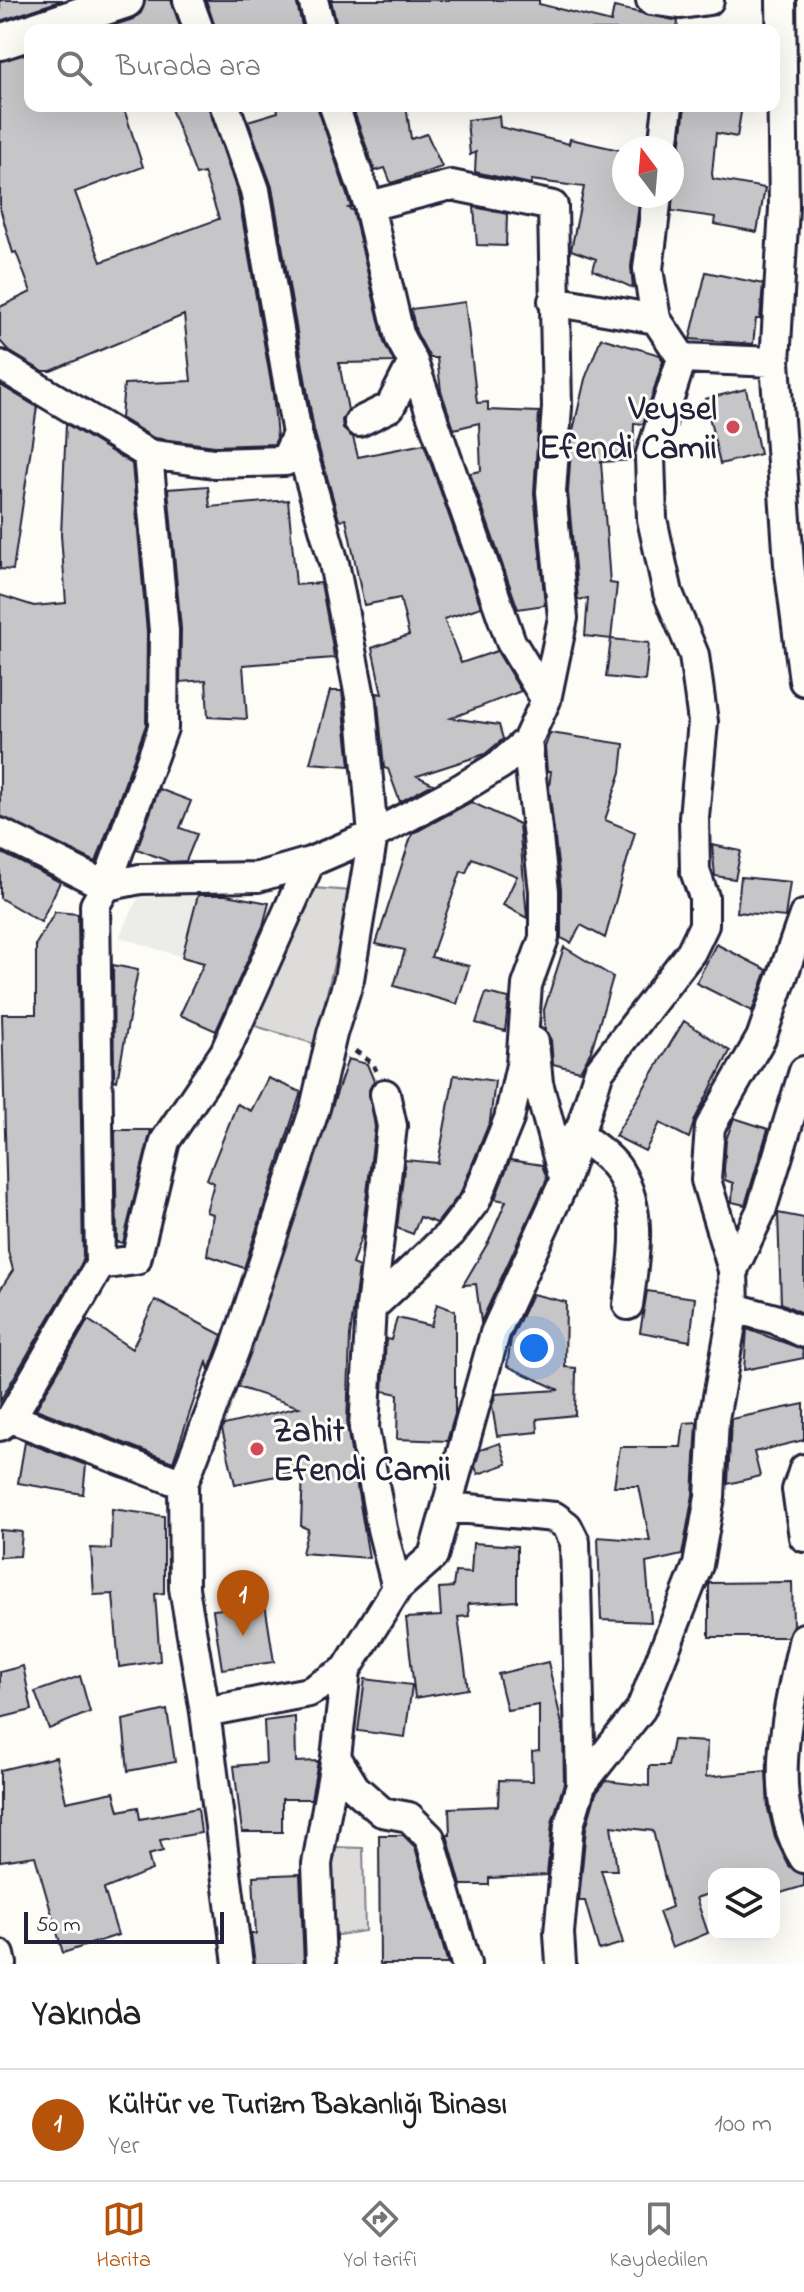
<!DOCTYPE html>
<html lang="tr">
<head>
<meta charset="utf-8">
<style>
	:root { --surface:#fff; --page:#f2f2f2; --text:#222; --muted:#767676; --line:#e0e0e0; --accent:#b45309 }
	body { margin:0; font-family:"Indie Flower",sans-serif; background:var(--page); color:var(--text) }
	.controls { position:absolute; right:24px; bottom:24px; display:grid; overflow:hidden; border-radius:16px; box-shadow:0 8px 32px #0002 }
	.controls button { width:72px; height:72px; display:grid; place-items:center; padding:0; border:0; border-bottom:2px solid var(--line); background:var(--surface); color:var(--text); font:40px sans-serif }
	.compass { position:absolute; left:612px; top:136px; width:72px; height:72px; border-radius:50%; background:var(--surface); box-shadow:0 8px 32px #0002; rotate:344deg }
	.scale { position:absolute; left:24px; bottom:20px; width:200px; box-sizing:border-box; padding-left:8px; border:4px solid #22223b; border-top:0; font-size:22px; line-height:28px; white-space:nowrap; color:#22223b; -webkit-text-stroke:6px #fdfcf7; paint-order:stroke }
	.you { position:absolute; left:534px; top:1348px; width:28px; height:28px; margin:-20px; border:6px solid #fff; border-radius:50%; background:#1a73e8; box-shadow:0 0 0 12px #1a73e833 }
	.badge { display:grid; place-items:center; width:52px; height:52px; border-radius:50%; background:var(--accent); color:#fff; font-size:26px; font-weight:700 }
	.pin { position:absolute; translate:-50% -66px; filter:drop-shadow(0 2px 4px #0008) }
	.pin::after { content:''; position:absolute; top:42px; width:28px; height:24px; background:inherit; clip-path:polygon(0 0,100% 0,50% 100%) }
	.list { margin:0; padding:0; list-style:none }
	h2 { display:flex; justify-content:space-between; align-items:center; height:104px; margin:0; padding:0 32px; font-size:34px }
	h2 small { font-size:26px; font-weight:400; color:var(--muted) }
	.list li { display:grid; grid-template-columns:52px 1fr auto; gap:24px; align-items:center; box-sizing:border-box; height:112px; padding:0 32px; border-top:2px solid var(--line) }
	.list b { display:block; font-size:30px; white-space:nowrap }
	.list p { margin:0; font-size:26px; white-space:nowrap; color:var(--muted) }
	.list em { font-size:26px; font-style:normal; color:var(--muted) }
	.icon { flex:none; width:44px; height:44px; fill:none; stroke:currentColor; stroke-width:2; stroke-linecap:round; stroke-linejoin:round }
	.map { position:relative; flex:none; width:804px; height:1964px; overflow:hidden }
	.search { position:absolute; background:var(--surface); box-shadow:0 8px 32px #0002; left:24px; right:24px; top:24px; height:88px; display:flex; align-items:center; gap:20px; box-sizing:border-box; padding:0 28px; border-radius:16px; color:var(--muted); font-size:30px }
	.sheet { height:216px; background:var(--surface) }
	nav { display:flex; justify-content:space-around; align-items:center; box-sizing:border-box; height:112px; border-top:2px solid var(--line); background:var(--surface); font-size:22px; color:var(--muted) }
	nav a { display:grid; justify-items:center; gap:4px }
	nav .on { color:var(--accent) }
	.map>svg:first-child { display:block }
</style>
</head>
<body>
<div class="map">
<svg width="804" height="1964" viewBox="0 0 804 1964">
	<rect width="100%" height="100%" fill="#fdfcf7"/>
	<filter id="ink" filterUnits="userSpaceOnUse"><feTurbulence type="fractalNoise" baseFrequency=".0125" numOctaves="2"/><feDisplacementMap in="SourceGraphic" scale="16" xChannelSelector="R" yChannelSelector="G"/><feConvolveMatrix kernelMatrix="1 2 1 2 8 2 1 2 1" color-interpolation-filters="sRGB"/></filter>
	<g filter="url(#ink)">
		<path fill="#ecece9" d="M143 888 200 890 182 957 119 937Z"/>
		<path fill="#dddcdb" stroke="#807f8b" stroke-width="2" d="M313 888 351 891 315 1044 252 1025Z
			M331 1847 363 1848 365 1931 331 1936Z"/>
		<path fill="#c6c6c8" stroke="#22223b" stroke-width="2" d="M0 0H63L0 21Z
			M145 0H171L181 30H99L133 19 141 13Z
			M206 0H296L303 30H216Z
			M331 0H539V4L611 22 614 7 678 21 677 30H338Z
			M30 53V106H123L143 167 75 192 101 262 219 219 204 173 196 175 170 106H208L238 194 273 394 277 438 274 444 215 446 154 438 121 418 124 384 191 381 184 315 51 371H42L9 351 0 341V307L31 292 16 252 13 253 0 208V61Z
			M277 106H317L351 207 348 208 353 211 384 342 394 362 339 363 348 410 342 420 343 429 353 437 358 457 424 444 481 607 444 619 461 663 497 651 521 691 451 718 499 725 503 739 485 754 417 776 433 784 400 802 388 769 384 768 377 693 382 694 372 648 409 635 400 598 364 605 346 519 339 520 314 430 272 187 248 121 278 112Z
			M352 106H406L411 139 427 134 442 167 391 183 385 168 375 171Z
			M685 106H742L737 137 716 133 712 174 713 179 765 188 757 232 714 224 715 217 672 211V162L680 150Z
			M499 116 500 127 569 144 570 139 624 151V196H640L631 267 633 288 593 270 596 259 571 250 584 187 531 180V184L475 172 476 152 470 155 467 120Z
			M474 207 507 214 506 246 477 245Z
			M706 272 763 284 760 319H756L753 344 690 339Z
			M465 302 477 403 488 402V410L539 412 534 493 545 605 518 609 470 473 481 471 479 423 454 429 441 391 437 358H430L416 332 411 309Z
			M601 338 660 355 663 361 643 424 634 423 633 460 601 462 610 583 617 584 611 639 585 636 588 598 578 600 568 492 572 435 585 379Z
			M0 385 37 407 13 570 0 569Z
			M746 389 760 454 720 464 705 399Z
			M66 424 132 464 147 632 146 725 96 862 0 816V595L34 606 66 603 61 535Z
			M208 486 210 507 288 500 296 585 321 583 332 642 334 658 243 665 247 719 208 717 206 680 180 682 181 629 168 489Z
			M611 639 649 643 645 681 606 677Z
			M330 691H342L350 766 310 763Z
			M550 733 624 744 621 772 605 820 635 832 605 938 581 925 571 943 561 938V889L549 788 551 771H547L545 747Z
			M159 789 191 801 180 828 197 834 186 861 170 862 137 849Z
			M471 802 519 824 527 918 503 905 517 876 472 858 466 873 461 871 431 957 469 966 457 1004 394 986 405 950 376 944 412 834Z
			M712 845 741 851 735 879 715 876Z
			M0 852 60 882 41 922 0 898Z
			M741 877 790 882 785 917 737 912Z
			M198 895H226L269 903 263 926 216 1031 180 1015 204 963 182 957Z
			M55 912 78 914 83 1261 0 1401V1290L13 1270 8 1251 2 1014H36V944Z
			M716 944 767 970 752 1011 696 983Z
			M564 947 613 977 591 1051 580 1071 553 1064 551 1040 545 1030 544 1010Z
			M113 965 138 970 117 1081 114 1080Z
			M486 993 509 998 505 1031 476 1023Z
			M684 1021 730 1051 695 1119 689 1138 660 1123 645 1151 615 1136Z
			M348 1059 367 1064 374 1081 369 1090 375 1127 362 1234 352 1264 359 1267 350 1336 347 1427 369 1558 302 1553 308 1529 301 1526 303 1471 235 1484 222 1429 224 1425 299 1407 238 1387Z
			M454 1075 495 1081 490 1121 461 1192 437 1223 420 1217 413 1234 397 1228 405 1160 438 1163Z
			M268 1078 301 1092 244 1268 207 1255 213 1214 206 1212 214 1183 207 1179 237 1104 251 1111Z
			M734 1118 768 1129 745 1205 732 1202 733 1183 725 1180 724 1170 726 1140Z
			M115 1130H151L123 1243 117 1242Z
			M510 1160 542 1165 547 1179 481 1322 476 1284 463 1285 489 1241 506 1201 495 1199Z
			M778 1213 804 1218V1314L781 1303Z
			M647 1291 695 1298 690 1341 640 1332Z
			M532 1294 566 1302 565 1367 576 1368 575 1415 537 1419 538 1432 497 1436 492 1406 496 1394 559 1390 507 1366 511 1339Z
			M155 1300 222 1335 209 1370 207 1362 173 1462 36 1409 88 1320 132 1349Z
			M437 1304 455 1311V1414L447 1441 397 1439 398 1394 383 1391 386 1339 391 1340 397 1318 431 1326Z
			M747 1329 802 1349 804 1358 744 1370Z
			M804 1404V1440L754 1452 760 1476 728 1484 731 1419Z
			M697 1422 693 1495 682 1555 646 1563 651 1622 601 1620 598 1537 650 1541 639 1486H614L620 1447H681L684 1423Z
			M25 1442 86 1465 83 1494 18 1483Z
			M500 1443 507 1464 478 1474 475 1467 480 1450Z
			M112 1509 164 1516V1593L155 1594 160 1661 119 1667 113 1594 94 1595 91 1548 111 1549Z
			M0 1530 22 1532 20 1556 0 1557Z
			M473 1543 517 1546V1601L468 1604 469 1616 458 1617 468 1689 415 1698 406 1618 441 1616 439 1588 453 1587 455 1572 471 1573Z
			M792 1582 793 1625 787 1637H709V1583Z
			M265 1604 274 1662 222 1669 213 1610Z
			M548 1662 563 1729 564 1783 552 1823 547 1875 489 1878V1885H461L447 1835H450L449 1808 498 1806 499 1780 533 1781 532 1752 539 1751V1705L507 1710 498 1674Z
			M23 1666 32 1710 0 1718V1672Z
			M80 1676 90 1712 49 1729 35 1692Z
			M365 1679 412 1685 405 1737 358 1731Z
			M167 1710 175 1762 128 1771 123 1720Z
			M295 1717 296 1762 318 1761 311 1799H282V1832H242L234 1766 266 1763 264 1721Z
			M673 1740 707 1742 706 1777 766 1771 768 1809 775 1838 789 1866 804 1875V1886L774 1895V1874H714V1892L696 1898 708 1933 672 1948 659 1912 672 1907 653 1831 611 1826 617 1870H601L623 1943 599 1950 585 1901H579L586 1828 596 1793 606 1781 649 1786V1766H668Z
			M56 1757 66 1802 114 1792 119 1811 138 1807 140 1819 198 1808 201 1833 160 1840 163 1851 148 1855 152 1870 104 1889 118 1935 63 1953 35 1856 0 1861V1770Z
			M379 1835H403L415 1847 448 1964H380Z
			M300 1874 304 1964H255L251 1934H256L253 1876Z"/>
		<g fill="none" stroke-linecap="round" stroke-linejoin="round">
			<defs>
				<path id="minor" d="M188 0 199 30
					M313 0 321 30
					M651 0 681 4 709 0
					M781 0 784 208 775 362 789 564 804 681
					M225 106 255 190 297 434 334 563 361 702 373 835 349 979 332 1034 315 1108 235 1349 183 1484 184 1588 205 1712 238 1964
					M334 106 369 206 400 338 413 362 511 642 546 700
					M663 148 668 106
					M553 301 656 319
					M682 358 775 362
					M0 365 148 454 214 463 285 461 297 434
					M359 422 390 407 413 362
					M0 833 106 886 140 879 258 877 310 862 373 835 460 789 501 764 527 741 546 700 563 618 551 492 557 407 553 206 451 185 369 206
					M534 1042 538 1083 562 1172
					M385 1094 392 1126 371 1308 364 1428 382 1529 397 1588
					M577 1133C590 1144 610 1156 619 1171 644 1212 634 1260 628 1305
					M100 1265 136 1260 165 1141 225 1052 310 862
					M733 1270 706 1180 710 1127 761 1038 804 915
					M371 1308 451 1233 476 1200 509 1119 521 1065 527 985 544 938V891L527 741
					M734 1308 775 1319 804 1333
					M11 1418 100 1265 95 905 106 886 163 728 164 631 148 454
					M0 1426 11 1418 183 1484
					M804 1469 797 1490 804 1537
					M447 1507 555 1517 567 1526 575 1542 581 1785
					M804 1638C790 1703 764 1797 804 1858
					M346 1670 336 1757 355 1788 382 1812 409 1817 430 1838 466 1964
					M205 1712 309 1692 346 1670 397 1588 433 1556 495 1333 564 1182 599 1071 691 952 704 925V897L695 871 694 817 703 722 694 655 668 593 652 519 650 457 682 358 656 319 648 269 657 196
					M0 1955 2 1964
					M321 1964 317 1864 336 1757
					M561 1964 559 1933 569 1825 581 1785 641 1709 698 1565 710 1497 714 1419 734 1308 733 1270 761 1211 804 1071"/>
				<path id="major" d="M36 30 126 0
					M0 42 30 32"/>
			</defs>
			<use href="#minor" stroke="#22223b" stroke-width="34"/>
			<use href="#major" stroke="#22223b" stroke-width="40"/>
			<path stroke="#22223b" stroke-width="5" stroke-dasharray="6 6" stroke-linecap="butt" d="M355 1051 373 1064 376 1071"/>
			<use href="#minor" stroke="#fdfcf7" stroke-width="28"/>
			<use href="#major" stroke="#fdfcf7" stroke-width="34"/>
		</g>
	</g>
	<g fill="#d1495b" stroke="#fdfcf7" stroke-width="3">
		<circle cx="733" cy="427" r="8"/>
		<circle cx="257" cy="1449" r="8"/>
	</g>
	<g text-anchor="middle" stroke-width="6" stroke-linejoin="round" paint-order="stroke">
		<g font-size="34" font-weight="bold" fill="#22223b" stroke="#fdfcf7" text-anchor="end">
			<text x="717" y="419">Veysel<tspan x="717" dy="39">Efendi Camii</tspan></text>
			<text x="273" y="1441" text-anchor="start">Zahit<tspan x="273" dy="39">Efendi Camii</tspan></text>
		</g>
	</g>
</svg>
<div class="controls">
<button><svg class="icon" aria-label="layers" viewBox="0 0 24 24"><path d="M12 4l9 5-9 5-9-5zM3 14l9 5 9-5"/></svg></button>
</div>
<svg class="compass" viewBox="-18 -18 36 36"><path d="M0-13l5 13h-10z" fill="#e53935"/><path d="M0 13l5-13h-10z" fill="#767676"/></svg>
<div class="scale">50 m</div>
<div class="you"></div>
<div class="pin badge" style="left:243px;top:1636px">1</div>
<div class="search"><svg class="icon" aria-label="search" viewBox="0 0 24 24"><circle cx="10" cy="10" r="6"/><path d="M15 15l6 6"/></svg>Burada ara</div>
</div>
<section class="sheet">
<h2>Yakında<small></small></h2>
<ul class="list">
<li><span class="badge">1</span><div><b>Kültür ve Turizm Bakanlığı Binası</b><p>Yer</p></div><em>100 m</em></li>
</ul>
</section>
<nav>
<a class="on"><svg class="icon" aria-label="map" viewBox="0 0 24 24"><path d="M3 6l6-2 6 2 6-2v14l-6 2-6-2-6 2zM9 4v14M15 6v14"/></svg>Harita</a>
<a><svg class="icon" aria-label="directions" viewBox="0 0 24 24"><path d="M12 3l9 9-9 9-9-9zM9 14v-3h6M13 9l2 2-2 2"/></svg>Yol tarifi</a>
<a><svg class="icon" aria-label="saved" viewBox="0 0 24 24"><path d="M7 4h10v16l-5-4-5 4z"/></svg>Kaydedilen</a>
</nav>
</body>
</html>
